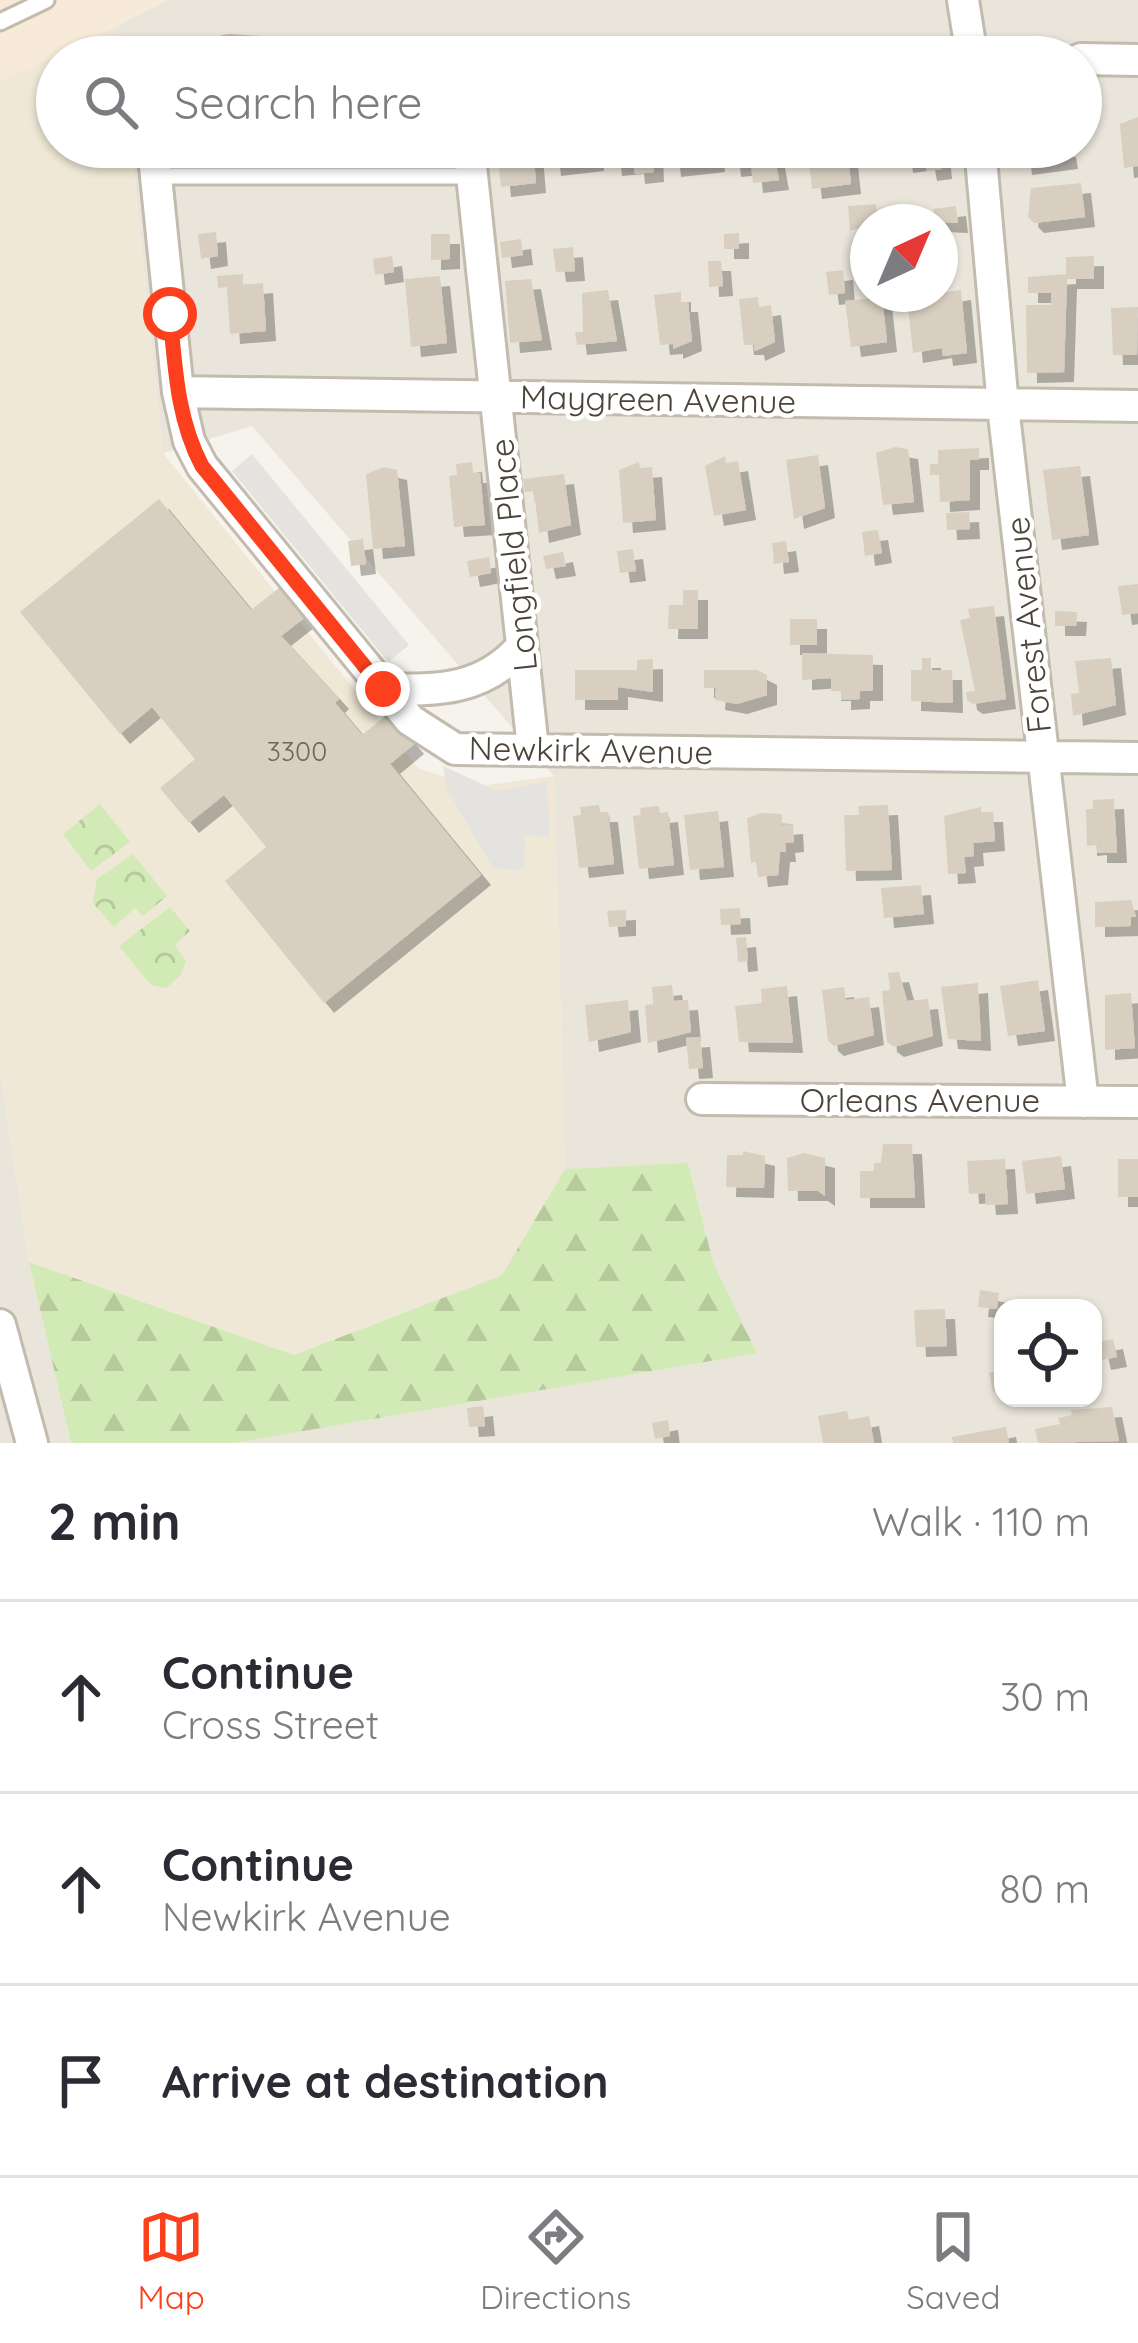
<!DOCTYPE html>
<html lang="en">
<head>
<meta charset="utf-8">
<style>
	:root { --surface:#fff; --page:#f7f7f7; --text:#2b2b33; --muted:#7c7c81; --line:#e1e1e2; --accent:#fc3f1d }
	body { margin:0; font-family:Quicksand,sans-serif; background:var(--page); color:var(--text) }
	.controls { position:absolute; right:36px; bottom:36px; display:grid; overflow:hidden; border-radius:24px; box-shadow:0 3px 9px #0004 }
	.controls button { width:108px; height:108px; display:grid; place-items:center; padding:0; border:0; border-bottom:3px solid var(--line); background:var(--surface); color:var(--text); font:60px sans-serif }
	.compass { position:absolute; left:850px; top:204px; width:108px; height:108px; border-radius:50%; background:var(--surface); box-shadow:0 3px 9px #0004; rotate:44deg }
	.stop { position:absolute; width:36px; height:36px; margin:-27px; border:9px solid #fc3f1d; border-radius:50%; background:#fff }
	.stop.end { background:#fc3f1d; border-color:#fff; box-shadow:0 3px 12px #0008 }
	.list { margin:0; padding:0; list-style:none }
	h2 { display:flex; justify-content:space-between; align-items:center; height:156px; margin:0; padding:0 48px; font-size:51px }
	h2 small { font-size:39px; font-weight:400; color:var(--muted) }
	.list li { display:grid; grid-template-columns:78px 1fr auto; gap:36px; align-items:center; box-sizing:border-box; height:192px; padding:0 48px; border-top:3px solid var(--line) }
	.list b { display:block; font-size:45px; white-space:nowrap }
	.list p { margin:0; font-size:39px; white-space:nowrap; color:var(--muted) }
	.list em { font-size:39px; font-style:normal; color:var(--muted) }
	.icon { flex:none; width:66px; height:66px; fill:none; stroke:currentColor; stroke-width:2; stroke-linecap:round; stroke-linejoin:round }
	.map { position:relative; flex:none; width:1138px; height:1443px; overflow:hidden }
	.search { position:absolute; background:var(--surface); box-shadow:0 3px 9px #0004; left:36px; right:36px; top:36px; height:132px; display:flex; align-items:center; gap:30px; box-sizing:border-box; padding:0 42px; border-radius:66px; color:var(--muted); font-size:45px }
	.sheet { height:732px; background:var(--surface) }
	nav { display:flex; justify-content:space-around; align-items:center; box-sizing:border-box; height:168px; border-top:3px solid var(--line); background:var(--surface); font-size:33px; color:var(--muted) }
	nav a { display:grid; justify-items:center; gap:6px }
	nav .on { color:var(--accent) }
	.map>svg:first-child { display:block }
</style>
</head>
<body>
<div class="map">
<svg width="1138" height="1443" viewBox="0 0 1138 1443">
	<defs>
		<pattern id="forest-firs" width="22" height="20" patternUnits="userSpaceOnUse" patternTransform="scale(3)"><rect width="22" height="20" fill="#d2eab5"/><path d="M5 1l3.5 6h-7zM16 11l3.5 6h-7z" fill="#b6ca9c"/></pattern>
		<pattern id="park-crowns" width="20" height="18" patternUnits="userSpaceOnUse" patternTransform="scale(3)"><rect width="20" height="18" fill="#d2eab5"/><path d="M2 6a3 3 0 1 1 6 0M12 15a3 3 0 1 1 6 0" fill="none" stroke="#b6ca9c"/></pattern>
		<filter id="shadow"><feDropShadow dx="10" dy="10" stdDeviation="0" flood-color="#0004"/></filter>
	</defs>
	<rect width="100%" height="100%" fill="#f6f3ec"/>
	<path fill="#eae5da" fill-rule="evenodd" d="M168 0H1138V1443H234L756 1352 713 1262 688 1164 565 1169 554 776 252 426 163 453 131 147H1081V57H121L118 25ZM868 222H940V294H868ZM1003 1308H1093V1398H1003Z
		M0 1068 29 1262 71 1443H0Z"/>
	<path fill="#f7ead8" d="M0 0H168L0 82Z"/>
	<path fill="#efe8d6" d="M118 25 121 57H57V147H131L163 453 418 768 474 787 554 776 565 1169 502 1275 294 1355 29 1262 0 1068V82Z"/>
	<path fill="url(#forest-firs)" d="M688 1163 713 1262 757 1353 234 1443H71L29 1262 294 1355 502 1275 565 1169Z"/>
	<path fill="url(#park-crowns)" d="M100 804 130 842 91 871 63 834Z
		M133 854 167 896 143 916 135 908 114 927 93 903 97 879Z
		M170 907 190 931 175 945 186 961 181 975 166 988 151 985 119 946Z"/>
	<path fill="#e5e3e0" d="M252 454 409 645 388 662 232 471Z
		M443 766 497 791 547 782 550 837 525 835 524 870 493 868 446 788Z"/>
	<path fill="#d8cfc1" filter="url(#shadow)" d="M1138 117V166L1124 168 1120 124Z
		M497 147H533L536 183 501 187Z
		M549 147H593L594 161 551 166Z
		M610 147H653L654 172 635 174 634 164 612 166Z
		M669 147H714L715 162 671 167Z
		M729 147H773L779 180 753 183 751 165 731 167Z
		M807 147H847L851 184 812 189Z
		M901 147H940L942 169 927 171 925 160 903 163Z
		M1020 147H1066L1068 159 1022 165Z
		M1081 183 1085 217 1034 223 1028 217 1031 188Z
		M876 204 878 222 850 231 848 206Z
		M956 206 958 223 934 222 933 209Z
		M216 232 218 256 201 259 198 234Z
		M739 233V249H724V234Z
		M431 234H450V259L431 260Z
		M521 239 523 255 502 258 500 242Z
		M573 247 575 271 556 272 553 249Z
		M392 256 394 272 375 275 373 259Z
		M1094 256V279H1067L1064 372 1027 373 1026 305H1051V293H1028V277L1066 274V257Z
		M708 261H721L723 286 709 287Z
		M843 270 845 293 829 295 826 272Z
		M243 274V285L263 283 266 331 230 334 227 287 218 288 217 276Z
		M440 276 447 343 411 347 405 279Z
		M531 279 542 340 510 343 505 281Z
		M608 290 617 341 577 345 575 332H583L582 293Z
		M961 290 967 353 943 356 942 348 913 353 908 307 933 304 932 294Z
		M681 292V302H688L692 341 673 349V344L660 345 654 295Z
		M758 297 759 307 771 305 775 342 755 351 754 345H744L739 299Z
		M882 297 887 342 851 347 845 301Z
		M1138 307 1137 355H1113L1111 308Z
		M895 447 908 449 914 502 883 505 876 453Z
		M979 448V460H970V500L940 502 939 475H930V464H938V450Z
		M818 455 825 508 794 519 786 460Z
		M725 456 726 463 738 461 746 510 714 516 705 466Z
		M472 462 473 473H480L485 525 454 527 449 476 457 475 456 464Z
		M639 462 640 468 652 467 656 520 623 523 619 470Z
		M1080 466 1089 535 1052 540 1043 470Z
		M384 467 397 470 405 546 373 549 366 474Z
		M564 474 571 525 539 533 534 491 525 492 523 479Z
		M159 499 251 610 284 584 309 614 281 636 339 699 335 703 362 735 389 713 414 744 390 764 481 875 324 1003 225 881 266 847 224 795 189 823 160 788 195 759 152 707 120 734 20 612Z
		M969 512 970 529 947 530 946 513Z
		M878 530 882 553 865 556 862 532Z
		M363 539 366 564 351 566 348 541Z
		M786 541 789 562 774 564 772 543Z
		M633 549 636 571 620 573 617 551Z
		M563 552 566 566 546 569 543 556Z
		M489 557 491 573 470 577 467 561Z
		M1138 584V613L1122 615 1118 586Z
		M683 590H698V629H668L669 605H683Z
		M994 606 1006 699 973 704 967 700 966 692 975 691 960 620 970 618 968 609Z
		M1055 611 1077 612 1076 626H1055Z
		M790 619H817V645H790Z
		M802 653 873 655V691H860V699L841 700V691H831V678L802 680Z
		M922 658H931V670H952L953 703 911 701V670H922Z
		M1111 658 1116 705 1073 716 1071 694 1079 693 1075 661Z
		M653 659V692L618 687V700H575V670H637V660Z
		M704 670H757L767 675V695L737 704 715 700 716 688H704Z
		M1114 799 1117 853H1097V845L1087 846 1086 809H1093V800Z
		M599 805 600 812H608L614 864 579 868 573 816 581 815 580 807Z
		M888 805 892 870 846 871 844 815H859L858 806Z
		M659 806 660 813 668 812 674 865 639 869 633 816 641 815 640 808Z
		M981 807V812H993L995 841 973 843 974 856 964 857 966 873 948 874 944 816Z
		M718 811 724 867 690 870 684 815Z
		M761 813 782 814V825L793 824 794 842 785 843 786 852H780L778 875 758 877 756 862 751 863 747 818Z
		M921 885 924 914 884 918 881 888Z
		M1131 900 1136 917H1131V926L1095 927V902Z
		M740 908 741 924 721 925 720 909Z
		M626 910V926L609 927 607 911Z
		M746 937 748 961 738 962 736 938Z
		M899 972 907 1001 928 999 933 1036 894 1047 887 1042 882 991 890 990 888 973Z
		M1038 980 1045 1031 1008 1036 1000 986Z
		M978 983 981 1041 948 1039 941 987Z
		M672 985 674 1001 688 1000 691 1032 648 1043 645 1005 653 1004 652 987Z
		M787 986 793 1043 739 1042 735 1006 762 1003 761 989Z
		M844 987 846 1000 869 997 874 1035 834 1046 828 1041 822 990Z
		M1131 993 1135 1048 1105 1050V995Z
		M628 1000 631 1032 589 1042 585 1005Z
		M700 1037 703 1068 689 1069 686 1038Z
		M883 1144H912L915 1198H860V1171H874V1163H881Z
		M743 1151 765 1156 764 1188 726 1187 727 1155H743Z
		M804 1153 825 1158V1196L818 1191H788L787 1158Z
		M1061 1156 1065 1189 1026 1194 1022 1161Z
		M1005 1159 1008 1204 986 1205 985 1193 969 1194 967 1161Z
		M1118 1159H1138V1197H1118Z
		M980 1290 999 1293 997 1309 978 1307Z
		M945 1309 947 1346 916 1347 914 1310Z
		M1113 1339 1117 1357 1101 1360 1097 1342Z
		M1003 1370V1390L993 1392 989 1373Z
		M483 1406 485 1426 469 1427 467 1408Z
		M1112 1407 1119 1441 1038 1443 1035 1429 1060 1424 1058 1418 1072 1415 1071 1410Z
		M847 1411 849 1420 869 1416 874 1443H823L818 1416Z
		M668 1420 670 1436 655 1439 652 1423Z
		M1006 1427 1009 1443H953L952 1437Z"/>
	<g fill="none" stroke-linecap="round" stroke-linejoin="round">
		<defs>
			<path id="lane" d="M0 22 46 0
				M155 176H472"/>
			<path id="street" d="M963 0 972 57
				M213 57 229 52 310 57
				M943 57H1001
				M1081 59 1138 60
				M153 147 178 392 189 441 202 466 410 720 455 749 1138 758
				M469 147 533 749
				M980 147 1003 406 1083 1102
				M178 392 1138 406
				M383 689C439 691 484 690 522 646
				M702 1099 1138 1102
				M0 1325 32 1443"/>
		</defs>
		<use href="#lane" stroke="#c2bbae" stroke-width="21"/>
		<use href="#street" stroke="#c2bbae" stroke-width="36"/>
		<use href="#lane" stroke="#fff" stroke-width="15"/>
		<use href="#street" stroke="#fff" stroke-width="30"/>
	</g>
	<g fill="none" stroke-linecap="round" stroke-linejoin="round">
		<path stroke="#fc3f1d" stroke-width="15" d="M170 314C175 366 177 419 202 466L383 689"/>
	</g>
	<g text-anchor="middle" stroke-width="9" stroke-linejoin="round" paint-order="stroke">
		<g font-size="27" fill="#6e675b">
			<text x="297" y="761">3300</text>
		</g>
		<g font-size="33" fill="#4b4439" stroke="#fff">
			<text transform="translate(658 399) rotate(1)" y="12">Maygreen Avenue</text>
			<text transform="translate(513 555) rotate(-96)" y="12">Longfield Place</text>
			<text transform="translate(1028 625) rotate(-96)" y="12">Forest Avenue</text>
			<text transform="translate(591 750) rotate(1)" y="12">Newkirk Avenue</text>
			<text x="920" y="1112">Orleans Avenue</text>
		</g>
	</g>
</svg>
<div class="controls">
<button><svg class="icon" aria-label="locate" viewBox="0 0 24 24"><circle cx="12" cy="12" r="6"/><path d="M12 2v4M12 18v4M2 12h4M18 12h4"/></svg></button>
</div>
<svg class="compass" viewBox="-18 -18 36 36"><path d="M0-13l5 13h-10z" fill="#e53935"/><path d="M0 13l5-13h-10z" fill="#7c7c81"/></svg>
<div class="stop" style="left:170px;top:314px"></div>
<div class="stop end" style="left:383px;top:689px"></div>
<div class="search"><svg class="icon" aria-label="search" viewBox="0 0 24 24"><circle cx="10" cy="10" r="6"/><path d="M15 15l6 6"/></svg>Search here</div>
</div>
<section class="sheet">
<h2>2 min<small>Walk · 110 m</small></h2>
<ul class="list">
<li><svg class="icon" aria-label="ahead" viewBox="0 0 24 24"><path d="M12 20V5M6 11l6-6 6 6"/></svg><div><b>Continue</b><p>Cross Street</p></div><em>30 m</em></li>
<li><svg class="icon" aria-label="ahead" viewBox="0 0 24 24"><path d="M12 20V5M6 11l6-6 6 6"/></svg><div><b>Continue</b><p>Newkirk Avenue</p></div><em>80 m</em></li>
<li><svg class="icon" aria-label="arrive" viewBox="0 0 24 24"><path d="M6 21V4h12l-3 4 3 4H6"/></svg><div><b>Arrive at destination</b></div></li>
</ul>
</section>
<nav>
<a class="on"><svg class="icon" aria-label="map" viewBox="0 0 24 24"><path d="M3 6l6-2 6 2 6-2v14l-6 2-6-2-6 2zM9 4v14M15 6v14"/></svg>Map</a>
<a><svg class="icon" aria-label="directions" viewBox="0 0 24 24"><path d="M12 3l9 9-9 9-9-9zM9 14v-3h6M13 9l2 2-2 2"/></svg>Directions</a>
<a><svg class="icon" aria-label="saved" viewBox="0 0 24 24"><path d="M7 4h10v16l-5-4-5 4z"/></svg>Saved</a>
</nav>
</body>
</html>
